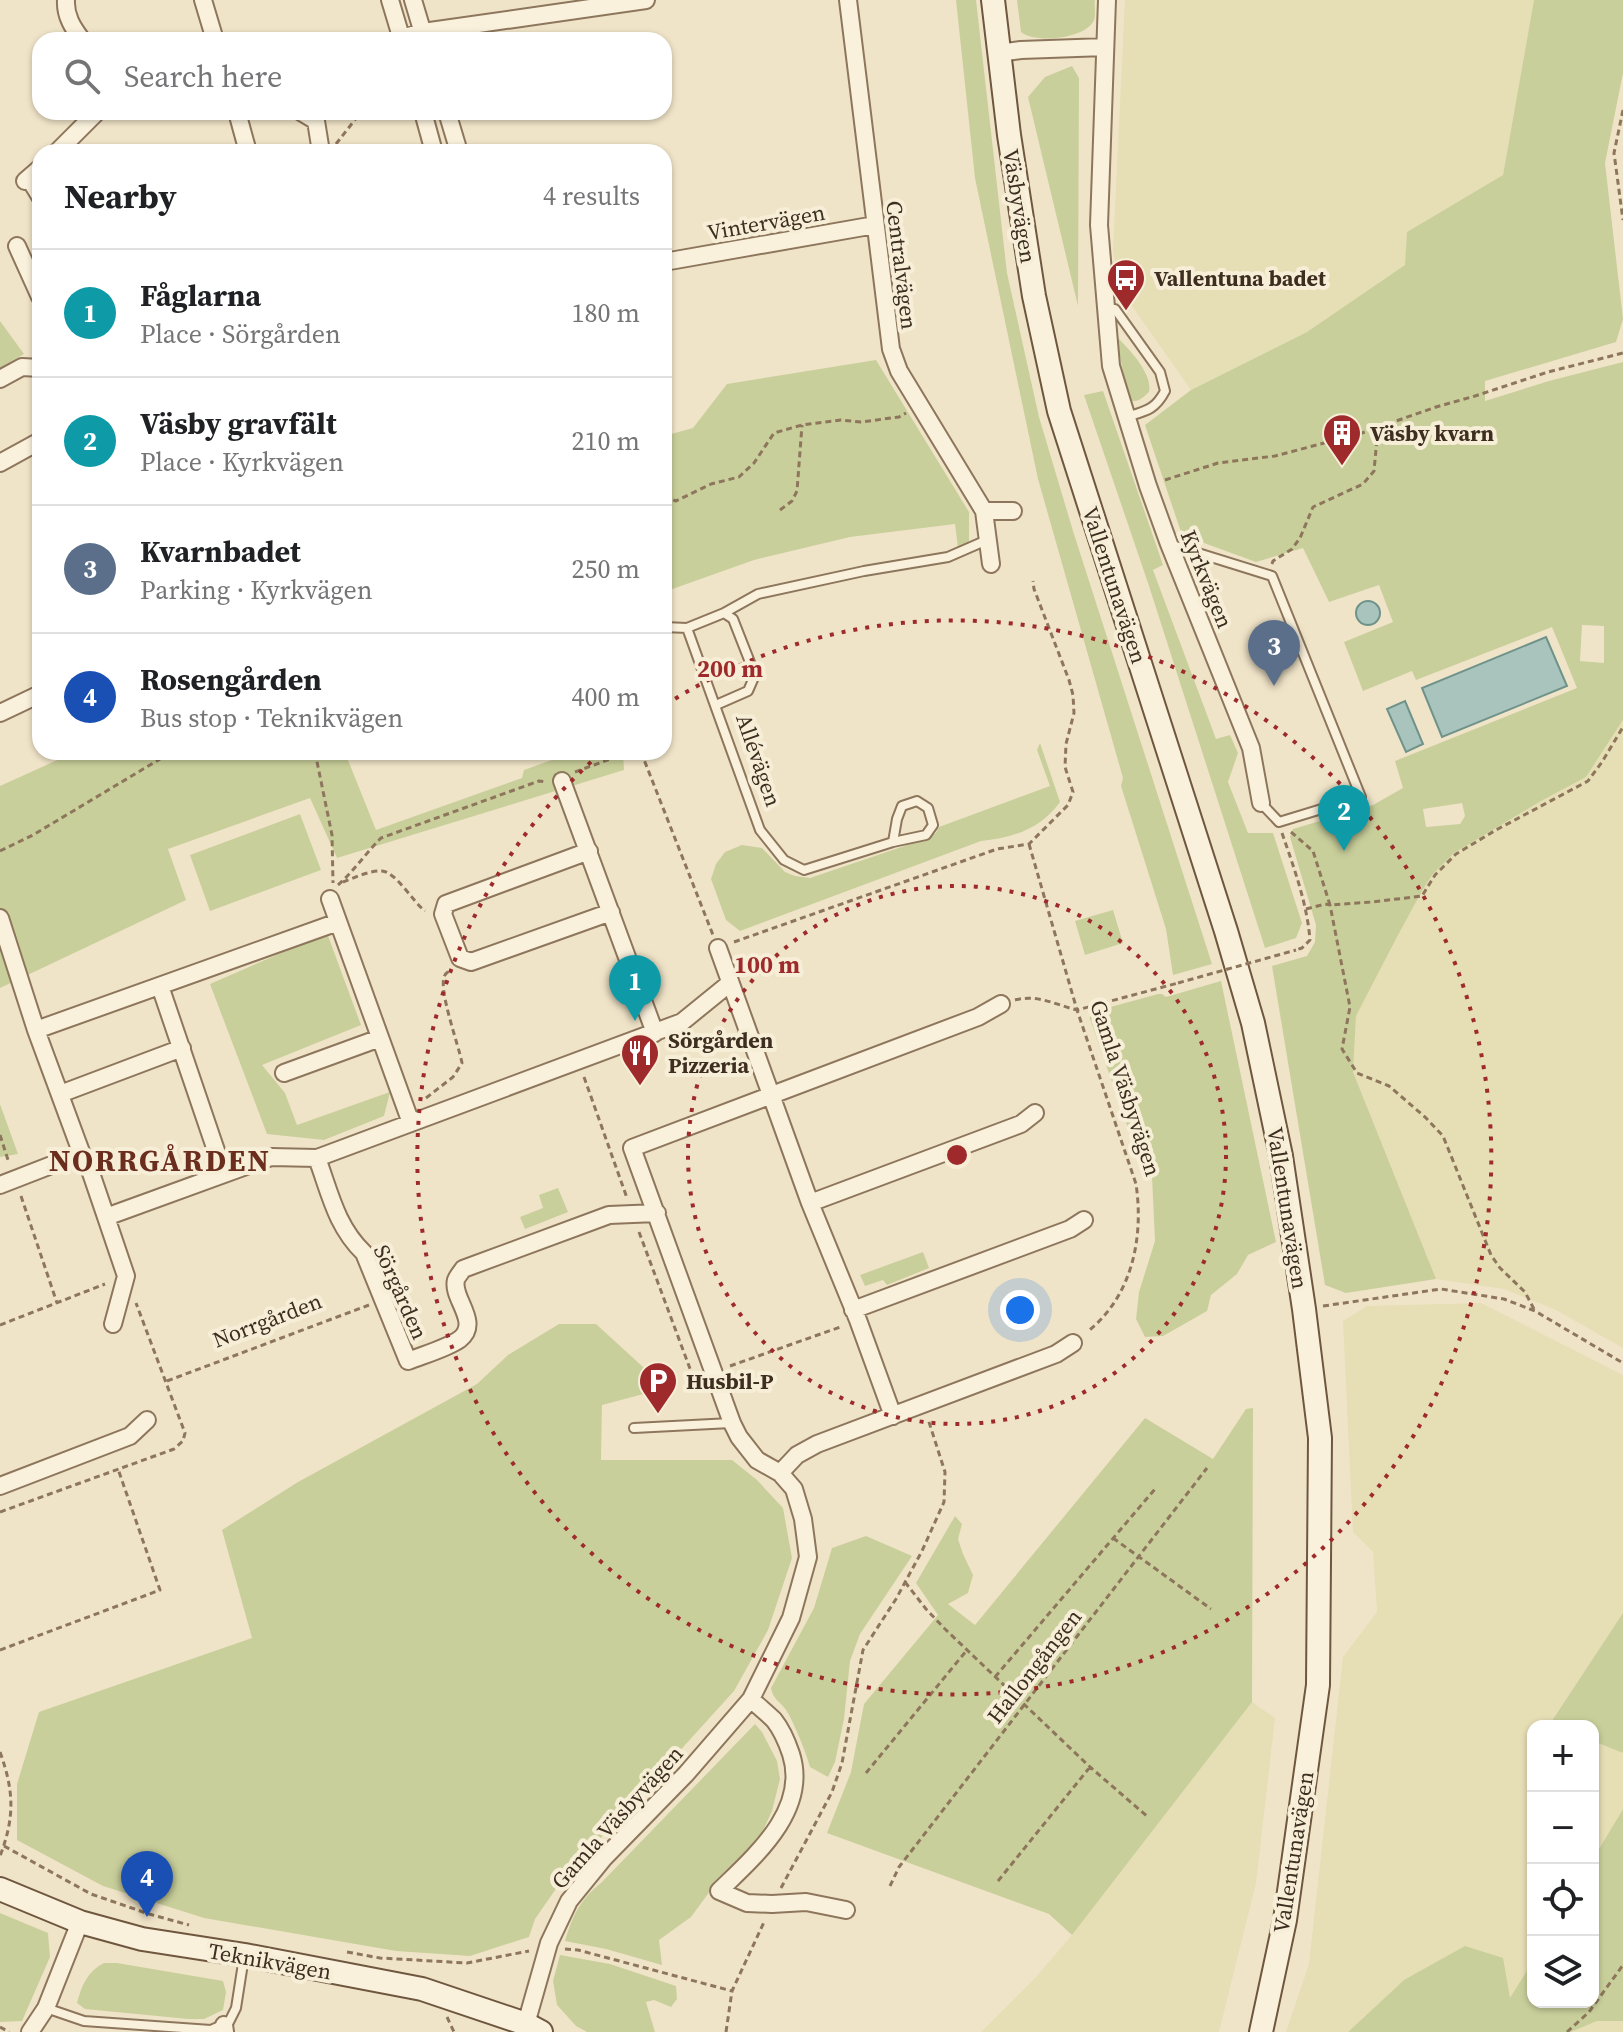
<!DOCTYPE html>
<html lang="en">
<head>
<meta charset="utf-8">
<style>
	:root { --surface:#fff; --page:#f6f6f6; --text:#202124; --muted:#757577; --line:#e0e0e0; --accent:#db2777 }
	body { margin:0; font-family:"Source Serif 4",serif; background:var(--page); color:var(--text) }
	.controls { position:absolute; right:24px; bottom:24px; display:grid; overflow:hidden; border-radius:16px; box-shadow:0 2px 6px #0004 }
	.controls button { width:72px; height:72px; display:grid; place-items:center; padding:0; border:0; border-bottom:2px solid var(--line); background:var(--surface); color:var(--text); font:40px sans-serif }
	.you { position:absolute; left:1020px; top:1310px; width:28px; height:28px; margin:-20px; border:6px solid #fff; border-radius:50%; background:#1a73e8; box-shadow:0 0 0 12px #1a73e833 }
	.badge { display:grid; place-items:center; width:52px; height:52px; border-radius:50%; background:var(--accent); color:#fff; font-size:26px; font-weight:700 }
	.pin { position:absolute; translate:-50% -66px; filter:drop-shadow(0 2px 4px #0008) }
	.pin::after { content:''; position:absolute; top:42px; width:28px; height:24px; background:inherit; clip-path:polygon(0 0,100% 0,50% 100%) }
	.list { margin:0; padding:0; list-style:none }
	h2 { display:flex; justify-content:space-between; align-items:center; height:104px; margin:0; padding:0 32px; font-size:34px }
	h2 small { font-size:26px; font-weight:400; color:var(--muted) }
	.list li { display:grid; grid-template-columns:52px 1fr auto; gap:24px; align-items:center; box-sizing:border-box; height:128px; padding:0 32px; border-top:2px solid var(--line) }
	.list b { display:block; font-size:30px; white-space:nowrap }
	.list p { margin:0; font-size:26px; white-space:nowrap; color:var(--muted) }
	.list em { font-size:26px; font-style:normal; color:var(--muted) }
	.icon { flex:none; width:44px; height:44px; fill:none; stroke:currentColor; stroke-width:2; stroke-linecap:round; stroke-linejoin:round }
	.map { position:relative; flex:none; width:1623px; height:2032px; overflow:hidden }
	.search { position:absolute; background:var(--surface); box-shadow:0 2px 6px #0004; left:32px; top:32px; width:640px; height:88px; display:flex; align-items:center; gap:20px; box-sizing:border-box; padding:0 28px; border-radius:24px; color:var(--muted); font-size:30px }
	.panel { position:absolute; background:var(--surface); box-shadow:0 2px 6px #0004; left:32px; top:144px; width:640px; height:616px; border-radius:24px }
	.map>svg:first-child { display:block }
</style>
</head>
<body>
<div class="map">
<svg width="1623" height="2032" viewBox="0 0 1623 2032">
	<rect width="100%" height="100%" fill="#f0e4c8"/>
	<path fill="#e6deb5" d="M1125 0H1534L1503 175 1407 232 1406 265 1307 332 1191 390 1120 289 1113 250Z
		M1623 720V1348L1556 1310 1504 1289 1436 1279 1353 1072 1356 1016 1397 937 1422 891 1432 875 1454 853 1541 801 1586 777Z
		M1481 1303 1623 1375V1613L1549 1724 1553 1726H1533V1961L1510 1999 1404 1980 1348 2032H1286L1309 1964 1343 1657 1377 1612 1373 1552 1353 1532 1343 1321 1367 1306Z
		M1252 1702 1275 1718 1256 1883 1219 2032H981L1036 1977 1072 1935Z
		M1593 1741 1623 1753V1809L1593 1859Z
		M1597 2021H1623V2032H1571Z"/>
	<path fill="#c9cf9b" fill-rule="evenodd" d="M956 0H976L1007 273 1039 417 1073 531 1212 964 1173 975 1166 929 1121 786 1123 778 1038 479 975 178Z
		M1017 0H1095C1094 6 1096 15 1094 20 1086 39 1035 44 1021 32Z
		M1534 0H1623V73L1605 163 1623 319 1616 342 1485 381V401L1549 381 1623 362V720L1586 777 1541 801 1454 853 1432 875 1422 891 1397 937 1356 1016 1353 1072 1436 1279 1346 1293 1325 1285 1272 966 1307 956 1315 942 1316 925 1290 837 1293 829 1373 805 1403 788 1395 761 1577 688 1552 627 1416 680 1412 671 1363 691 1344 642 1393 622 1379 585 1329 602 1303 548 1256 562 1182 535 1145 425 1191 390 1307 332 1405 265 1407 232 1503 175ZM1582 625 1604 626V663L1580 661ZM1462 803 1465 816 1460 824 1426 827 1423 809Z
		M1072 66 1079 78 1078 306 1028 97 1045 77Z
		M0 321 24 354 0 368Z
		M1117 337C1130 350 1153 374 1149 392 1142 398 1139 403 1129 400L1116 338Z
		M876 360 969 512V541L958 548 955 524 850 537 754 560 664 592V436L693 428 727 384Z
		M1103 391 1163 565 1153 570 1216 739 1230 735 1238 753 1228 782 1248 833H1273L1302 923 1296 938 1265 948 1149 586 1084 395Z
		M1040 743 1060 802C1041 829 1012 838 981 841L740 931 726 920 711 879 716 864 725 852 742 845 762 848 785 872 795 876 810 878 925 839 936 833 939 827 1050 786 1037 750Z
		M75 752H374L348 760 376 830 522 778 524 770 574 752H623L624 770 337 858 310 798 168 849 186 900 0 988V786Z
		M300 814 321 870 210 911 190 855Z
		M1113 910 1123 943 1085 955 1075 921Z
		M327 933 361 1025 262 1065 285 1093 297 1125 390 1092 384 1116 324 1140 267 1134 210 984Z
		M1221 981 1276 1242 1248 1255 1237 1274 1211 1295 1207 1311 1163 1336 1145 1337 1136 1319 1139 1292 1155 1241 1151 1155 1135 1148 1090 1019V1015L1096 1011 1158 994H1162L1166 997Z
		M0 1104 18 1154 0 1157Z
		M558 1188 568 1212 525 1229 520 1217 543 1208 539 1195Z
		M923 1252 929 1268 887 1285 883 1280 865 1286 860 1275Z
		M559 1324H596L666 1388 602 1405 601 1460H732L757 1480 783 1508 792 1558 768 1630 734 1691 560 1883 535 1919 529 1937 470 1956 396 1951 204 1918 103 1886 17 1840V1784L39 1712 252 1638 222 1530 298 1482 477 1384 508 1355Z
		M1253 1408 1252 1702 1072 1935 1049 1914 827 1833 851 1772 864 1704 938 1615 916 1583 955 1516 962 1524 958 1539 963 1554 973 1575 968 1593 948 1604 975 1625 1145 1418 1213 1459 1246 1409Z
		M866 1536 912 1556 860 1634 850 1661 844 1719 835 1762 828 1777 810 1767C807 1755 793 1720 786 1710 780 1701 773 1700 771 1688L814 1608 832 1548Z
		M1623 1613V1753L1593 1741V1726L1549 1725Z
		M755 1724 762 1732 777 1761 780 1779 772 1811 760 1837 724 1872 691 1917 659 1940 662 1965 606 1949 565 1941C573 1914 580 1900 602 1882Z
		M1623 1809V2021H1597L1571 2032H1348L1404 1980 1465 1946 1503 1958 1510 1998 1533 1961V2002H1593V1859Z
		M0 1913 48 1933 50 1957 22 2021 0 2022Z
		M560 1955 610 1964 676 1986 677 1999 671 2007 654 2000 646 2002 655 2032H587L576 2026 557 2005 553 1981Z
		M104 1963H117L223 1981 226 1992 223 2010 204 2019H188L85 2009 77 2003C82 1985 87 1972 104 1963Z"/>
	<path fill="#a9c4bc" stroke="#6f938a" stroke-width="2" d="M1356 613a12 12 0 1 1 24 0a12 12 0 1 1-24 0Z
		M1546 637 1567 686 1442 737 1422 688Z
		M1405 701 1423 744 1406 752 1387 709Z"/>
	<g fill="none" stroke-linecap="round" stroke-linejoin="round">
		<defs>
			<path id="lane" d="M26 181 40 204
				M1105 309H1115L1160 372 1165 391C1155 410 1146 411 1126 417
				M1169 544 1272 576 1361 797 1279 822 1261 803
				M724 613 758 594 864 571 948 557 987 540
				M664 627 687 628 760 830 784 860 804 870 893 842 926 835 933 825 928 808 917 801 902 806 897 819 893 842
				M687 628 724 613 733 619 755 675 748 691 716 705
				M634 1428 731 1423
				M46 2008 84 2021 211 2030 229 2022 236 2008 244 1957"/>
			<path id="street" d="M66 0C65 16 73 28 82 40
				M203 0 215 40
				M390 0 402 40
				M413 0 425 40
				M848 0 891 349 899 371 984 511 991 564
				M1107 0 1099 225 1111 366 1148 486 1169 544 1251 748 1261 803
				M401 38 423 32 646 0
				M999 53 1021 50 1105 47
				M237 112 248 152
				M301 112 316 121 321 152
				M423 112 434 152
				M447 112 459 152
				M57 152 97 112
				M25 181 40 168
				M17 246 40 297
				M664 262 875 225
				M0 379 22 367 40 368
				M0 463 40 441
				M984 511H1013
				M0 713 40 694
				M562 781 655 1033
				M589 851 446 904 443 914 460 958 471 962 611 912
				M330 899 411 1123
				M0 918 36 1030 84 1160
				M718 948 810 1203 858 1320 893 1416
				M160 986 224 1174
				M36 1030 338 922
				M284 1073 380 1038
				M60 1094 182 1048
				M0 1185 67 1159 84 1160 91 1173 106 1217 271 1157 317 1158
				M810 1203 1021 1124 1035 1113
				M657 1213 609 1215 463 1269C462 1271 456 1278 456 1280 451 1298 481 1322 460 1339 448 1348 423 1355 408 1361L364 1253C336 1226 330 1193 317 1158L682 1022 730 983
				M106 1217 126 1276 113 1324
				M853 1310 1070 1229 1084 1220
				M780 1473 797 1455 817 1444 1056 1354 1073 1343
				M0 1486 130 1436 147 1420
				M751 1699C758 1706 767 1713 774 1720 782 1730 787 1742 791 1754 809 1810 755 1856 719 1891L747 1903 772 1904 806 1902 846 1910
				M526 2024 549 1943 569 1901 604 1858 686 1774 751 1699 791 1618 808 1557 803 1519 794 1489 780 1473 757 1460 739 1437 732 1423 632 1148 978 1017 1001 1004
				M224 2025 225 2032
				M30 2032 46 2008 80 1922"/>
			<path id="secondary" d="M993 0 1009 135 1034 296 1059 411 1226 931 1253 1023 1281 1156 1304 1309 1320 1438 1318 1685 1285 1920 1261 2032
				M0 1889 80 1922 142 1939 245 1955 422 1989 526 2024 541 2032"/>
		</defs>
		<use href="#lane" stroke="#8d765c" stroke-width="12"/>
		<use href="#street" stroke="#8d765c" stroke-width="20"/>
		<use href="#secondary" stroke="#6f573f" stroke-width="26"/>
		<path stroke="#8d765c" stroke-width="3" stroke-dasharray="6 4" stroke-linecap="butt" d="M1623 110 1614 153 1623 220
			M336 144 361 112
			M1165 480 1218 463 1275 456 1362 433 1436 407 1475 396 1548 372 1623 353
			M664 496 676 501 711 484 739 477 754 463 774 433 802 425 841 420 861 422 899 417 906 413
			M780 510 792 501 797 491 802 425
			M1272 564 1273 561 1292 549 1300 538 1313 507 1363 484 1374 471 1378 428
			M315 752 332 835 333 883
			M641 752 713 935
			M575 772 629 752
			M1291 832 1313 851 1330 905 1372 902 1422 896 1435 875 1456 854 1496 830 1588 781 1602 762 1623 727
			M1282 833C1294 868 1307 903 1310 940L1302 948 1296 950
			M1029 844 1077 1010 1136 1184C1144 1238 1132 1297 1087 1332
			M0 851 33 835 170 753 219 757 241 752
			M343 882C354 878 370 870 382 871 396 872 413 902 425 911
			M338 885C354 871 366 853 381 838L539 781 547 782
			M1306 909 1325 904 1330 905 1350 1007 1342 1049 1357 1073 1389 1086 1425 1117 1443 1136 1491 1255 1500 1268 1525 1292 1535 1311
			M734 942 997 849 1029 844 1068 805 1073 792 1065 767 1066 744 1074 713 1073 695 1069 680 1034 589 1033 581
			M1015 1000C1038 994 1056 1005 1077 1010L1178 983
			M584 1077 627 1198
			M426 1098 453 1077 462 1063C459 1046 437 987 445 975 446 973 448 972 449 971
			M0 1135 9 1163
			M21 1196 57 1303
			M639 1232 692 1374 696 1376
			M1323 1306 1441 1289 1504 1299 1535 1311 1623 1363
			M0 1325 105 1284
			M730 1366 843 1326
			M167 1381 369 1305
			M0 1512 174 1449 183 1441 185 1433 136 1303
			M1113 1538 1211 1609
			M905 1582 926 1609 945 1629 1090 1767 1148 1817
			M0 1650 160 1590 118 1469
			M995 1677 1155 1489
			M0 1752C14 1791 15 1817 0 1856
			M866 1773 967 1650
			M4 1846 91 1894 149 1914 189 1925
			M998 1881 1090 1767
			M890 1886 899 1867 1207 1468
			M781 1888 832 1792 842 1763 863 1650 896 1599 922 1551 944 1502 945 1472 928 1419
			M565 1949 578 1950 732 1991
			M347 1952 380 1958 467 1963 529 1951
			M447 2017 454 2032
			M0 2027 9 2032
			M726 2032 732 1991 765 1920
			M1567 2032 1589 2012 1623 1965"/>
		<use href="#lane" stroke="#faf1dc" stroke-width="8"/>
		<use href="#street" stroke="#faf1dc" stroke-width="16"/>
		<use href="#secondary" stroke="#faf1dc" stroke-width="22"/>
		<path stroke="#8d765c" stroke-width="3" stroke-dasharray="6 4" stroke-linecap="butt" d="M1178 983 1296 950"/>
	</g>
	<g fill="none" stroke="#9e2a2b" stroke-width="4" stroke-dasharray="4 8">
		<circle cx="957" cy="1155" r="269"/>
		<path d="M665 705A537 537 0 1 1 601 753"/>
	</g>
	<defs>
		<symbol id="bus-pin" viewBox="-11 -11 22 30"><path d="M0 17L-7.5 6A9.5 9.5 0 1 1 7.5 6Z" fill="#9e2a2b" stroke="#f7eed8"/><path d="M-5-6H5V4H4V6H2V4H-2V6H-4V4H-5ZM-3.5-4V0h7V-4ZM-3.5 1.2v1.5H-2V1.2ZM2 1.2v1.5H3.5V1.2Z" fill="#fff"/></symbol>
		<symbol id="building-pin" viewBox="-11 -11 22 30"><path d="M0 17L-7.5 6A9.5 9.5 0 1 1 7.5 6Z" fill="#9e2a2b" stroke="#f7eed8"/><path d="M-4-6H4V6H1V3H-1V6H-4ZM-2.5-4.3h1.7v1.8h-1.7ZM.8-4.3h1.7v1.8H.8ZM-2.5-1h1.7V.8h-1.7ZM.8-1h1.7V.8H.8Z" fill="#fff"/></symbol>
		<symbol id="restaurant-pin" viewBox="-11 -11 22 30"><path d="M0 17L-7.5 6A9.5 9.5 0 1 1 7.5 6Z" fill="#9e2a2b" stroke="#f7eed8"/><path d="M-5-6h1v4h1v-4h1v4h1v-4h1v5L-1.5 .5V6h-2V.5L-5-1ZM5-6V6H3V1.5H1.5Q1.5-4 5-6Z" fill="#fff"/></symbol>
		<symbol id="parking-pin" viewBox="-11 -11 22 30"><path d="M0 17L-7.5 6A9.5 9.5 0 1 1 7.5 6Z" fill="#9e2a2b" stroke="#f7eed8"/><path d="M-3.5-5.5H1a3.5 3.5 0 0 1 0 7H-1V5.5H-3.5ZM-1-3.4V-.6H.8a1.4 1.4 0 0 0 0-2.8Z" fill="#fff"/></symbol>
	</defs>
	<g fill-rule="evenodd">
		<use href="#bus-pin" x="1104" y="256" width="44" height="60"/>
		<use href="#building-pin" x="1320" y="411" width="44" height="60"/>
		<use href="#restaurant-pin" x="618" y="1031" width="44" height="60"/>
		<use href="#parking-pin" x="636" y="1359" width="44" height="60"/>
	</g>
	<g text-anchor="middle" stroke-width="8" stroke-linejoin="round" paint-order="stroke">
		<g font-size="22" fill="#3d2e20" stroke="#f7eed8">
			<text transform="translate(1020 206) rotate(81)" y="8">Väsbyvägen</text>
			<text transform="translate(766 222) rotate(-10)" y="8">Vintervägen</text>
			<text transform="translate(902 265) rotate(83)" y="8">Centralvägen</text>
			<text transform="translate(1207 579) rotate(68)" y="8">Kyrkvägen</text>
			<text transform="translate(1115 585) rotate(72)" y="8">Vallentunavägen</text>
			<text transform="translate(759 760) rotate(71)" y="8">Allévägen</text>
			<text transform="translate(1126 1088) rotate(72)" y="8">Gamla Väsbyvägen</text>
			<text transform="translate(1288 1208) rotate(81)" y="8">Vallentunavägen</text>
			<text transform="translate(401 1292) rotate(66)" y="8">Sörgården</text>
			<text transform="translate(267 1320) rotate(-21)" y="8">Norrgården</text>
			<text transform="translate(1034 1666) rotate(-52)" y="8">Hallongången</text>
			<text transform="translate(617 1817) rotate(-48)" y="8">Gamla Väsbyvägen</text>
			<text transform="translate(1293 1852) rotate(-81)" y="8">Vallentunavägen</text>
			<text transform="translate(270 1961) rotate(10)" y="8">Teknikvägen</text>
		</g>
		<g font-size="22" font-weight="bold" fill="#3d2e20" stroke="#f7eed8" text-anchor="start">
			<text x="1154" y="286">Vallentuna badet</text>
			<text x="1370" y="441">Väsby kvarn</text>
			<text x="668" y="1048">Sörgården<tspan x="668" dy="25">Pizzeria</tspan></text>
			<text x="686" y="1389">Husbil-P</text>
		</g>
		<g font-size="30" font-weight="bold" letter-spacing="2" fill="#6b2e1e" stroke="#f7eed8">
			<text x="160" y="1171">NORRGÅRDEN</text>
		</g>
	</g>
	<circle cx="957" cy="1155" r="12" fill="#9e2a2b" stroke="#f7eed8" stroke-width="4"/>
	<g font-size="24" text-anchor="middle" font-weight="bold" fill="#9e2a2b" stroke="#f7eed8" stroke-width="8" stroke-linejoin="round" paint-order="stroke">
		<text x="730" y="677">200 m</text>
		<text x="767" y="973">100 m</text>
	</g>
</svg>
<div class="controls">
<button>+</button>
<button>−</button>
<button><svg class="icon" aria-label="locate" viewBox="0 0 24 24"><circle cx="12" cy="12" r="6"/><path d="M12 2v4M12 18v4M2 12h4M18 12h4"/></svg></button>
<button><svg class="icon" aria-label="layers" viewBox="0 0 24 24"><path d="M12 4l9 5-9 5-9-5zM3 14l9 5 9-5"/></svg></button>
</div>
<div class="you"></div>
<div class="pin badge" style="left:635px;top:1021px;background:#0f9aa8">1</div>
<div class="pin badge" style="left:1344px;top:851px;background:#0f9aa8">2</div>
<div class="pin badge" style="left:1274px;top:686px;background:#5c6f8a">3</div>
<div class="pin badge" style="left:147px;top:1917px;background:#1a4fb4">4</div>
<div class="search"><svg class="icon" aria-label="search" viewBox="0 0 24 24"><circle cx="10" cy="10" r="6"/><path d="M15 15l6 6"/></svg>Search here</div>
<section class="panel">
<h2>Nearby<small>4 results</small></h2>
<ul class="list">
<li><span class="badge" style="background:#0f9aa8">1</span><div><b>Fåglarna</b><p>Place · Sörgården</p></div><em>180 m</em></li>
<li><span class="badge" style="background:#0f9aa8">2</span><div><b>Väsby gravfält</b><p>Place · Kyrkvägen</p></div><em>210 m</em></li>
<li><span class="badge" style="background:#5c6f8a">3</span><div><b>Kvarnbadet</b><p>Parking · Kyrkvägen</p></div><em>250 m</em></li>
<li><span class="badge" style="background:#1a4fb4">4</span><div><b>Rosengården</b><p>Bus stop · Teknikvägen</p></div><em>400 m</em></li>
</ul>
</section>
</div>
</body>
</html>
